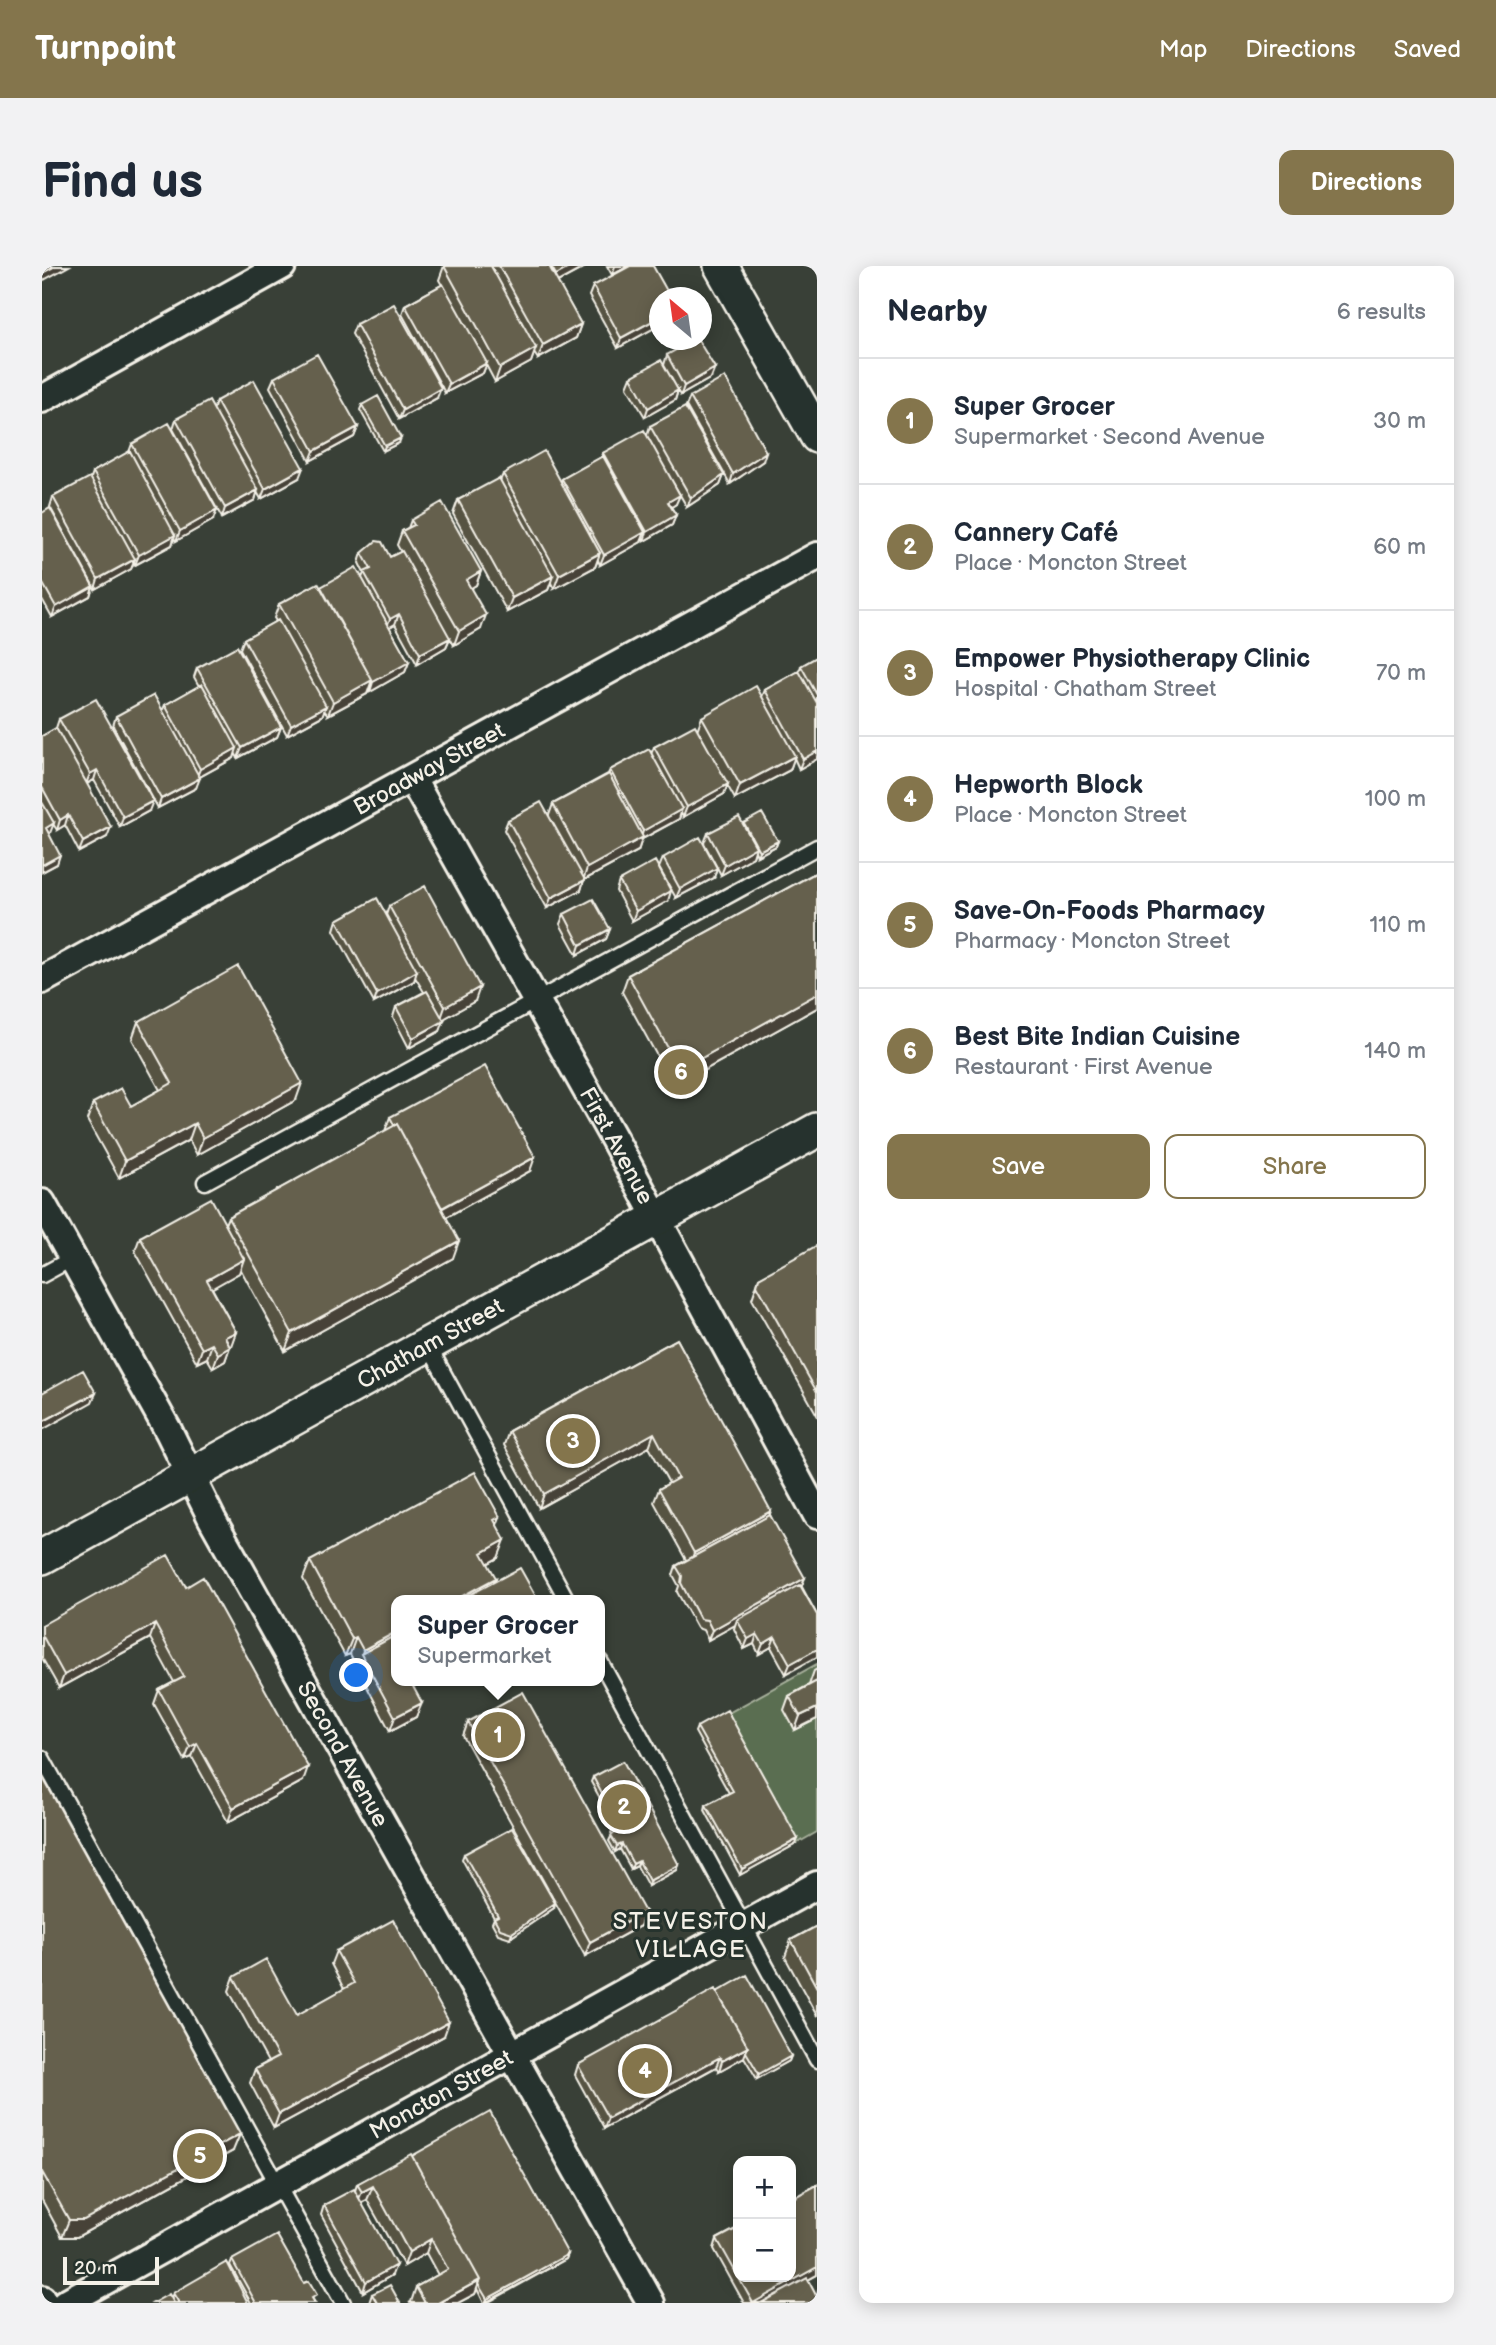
<!DOCTYPE html>
<html lang="en">
<head>
<meta charset="utf-8">
<style>
	:root { --surface:#fff; --page:#f2f2f3; --text:#1f2937; --muted:#747a83; --line:#e0e1e3; --accent:#84754c }
	body { margin:0; font-family:"Balsamiq Sans",sans-serif; background:var(--page); color:var(--text) }
	.controls { position:absolute; right:21px; bottom:21px; display:grid; overflow:hidden; border-radius:14px; box-shadow:0 4px 18px #0003 }
	.controls button { width:63px; height:63px; display:grid; place-items:center; padding:0; border:0; border-bottom:2px solid var(--line); background:var(--surface); color:var(--text); font:35px sans-serif }
	.compass { position:absolute; left:607px; top:21px; width:63px; height:63px; border-radius:50%; background:var(--surface); box-shadow:0 4px 18px #0003; rotate:331deg }
	.scale { position:absolute; left:21px; bottom:18px; width:96px; box-sizing:border-box; padding-left:7px; border:4px solid #f4f1e8; border-top:0; font-size:19px; line-height:24px; white-space:nowrap; color:#f4f1e8; -webkit-text-stroke:5px #26332d; paint-order:stroke }
	.you { position:absolute; left:315px; top:1410px; width:24px; height:24px; margin:-18px; border:5px solid #fff; border-radius:50%; background:#1a73e8; box-shadow:0 0 0 10px #1a73e833 }
	.badge { display:grid; place-items:center; width:46px; height:46px; border-radius:50%; background:var(--accent); color:#fff; font-size:23px; font-weight:700 }
	.pin { position:absolute; translate:-50% -50%; border:4px solid #fff; box-shadow:0 2px 7px #0006 }
	.popup { position:absolute; left:349px; top:1329px; width:214px; height:91px; box-sizing:border-box; display:grid; place-content:center; border-radius:14px; background:var(--surface); filter:drop-shadow(0 2px 5px #0005); font-size:23px; white-space:nowrap; color:var(--muted) }
	.popup b { font-size:26px; color:var(--text) }
	.popup::after { content:''; position:absolute; left:50%; top:100%; margin-left:-14px; border:14px solid transparent; border-top-color:var(--surface) }
	.list { margin:0; padding:0; list-style:none }
	h2 { display:flex; justify-content:space-between; align-items:center; height:91px; margin:0; padding:0 28px; font-size:30px }
	h2 small { font-size:23px; font-weight:400; color:var(--muted) }
	.list li { display:grid; grid-template-columns:46px 1fr auto; gap:21px; align-items:center; box-sizing:border-box; height:126px; padding:0 28px; border-top:2px solid var(--line) }
	.list b { display:block; font-size:26px; white-space:nowrap }
	.list p { margin:0; font-size:23px; white-space:nowrap; color:var(--muted) }
	.list em { font-size:23px; font-style:normal; color:var(--muted) }
	.actions { display:flex; gap:14px; padding:21px 28px }
	.actions a { flex:1; padding:16px 0; border:2px solid var(--accent); border-radius:14px; text-align:center; font-size:24px; color:var(--accent) }
	.actions .main { background:var(--accent); color:#fff }
	.map { position:relative; flex:none; width:775px; height:2037px; overflow:hidden; border-radius:14px }
	header { display:flex; align-items:center; gap:42px; box-sizing:border-box; height:98px; padding:0 35px; background:var(--accent); color:#fff }
	header strong { font-size:33px }
	nav { display:flex; gap:38px; margin-inline-start:auto; font-size:24px }
	.intro { display:flex; align-items:center; justify-content:space-between; box-sizing:border-box; height:168px; padding:0 42px }
	h1 { margin:0; font-size:49px }
	.button { padding:18px 32px; border-radius:14px; background:var(--accent); color:#fff; font-size:24px; font-weight:700 }
	main { display:flex; gap:42px; padding:0 42px }
	aside { flex:1; background:var(--surface); border-radius:14px; box-shadow:0 4px 18px #0003 }
	.map>svg:first-child { display:block }
</style>
</head>
<body>
<header>
<strong>Turnpoint</strong>
<nav><a>Map</a><a>Directions</a><a>Saved</a></nav>
</header>
<div class="intro"><h1>Find us</h1><a class="button">Directions</a></div>
<main>
<div class="map">
<svg width="775" height="2037" viewBox="0 0 775 2037">
	<rect width="100%" height="100%" fill="#394037"/>
	<filter id="ink" filterUnits="userSpaceOnUse"><feTurbulence type="fractalNoise" baseFrequency=".0143" numOctaves="2"/><feDisplacementMap in="SourceGraphic" scale="14" xChannelSelector="R" yChannelSelector="G"/><feConvolveMatrix kernelMatrix="1 2 1 2 8 2 1 2 1" color-interpolation-filters="sRGB"/></filter>
	<g filter="url(#ink)">
		<path fill="#5a6e51" stroke="#a7b09c" stroke-width="2" d="M775 1398V1566L754 1578 683 1449Z"/>
		<g fill="none" stroke-linecap="round" stroke-linejoin="round">
			<defs>
				<path id="service" d="M163 916 775 581
					M0 1009 31 992
					M386 1079 525 1334
					M558 1395 775 1794
					M0 1492 301 2037"/>
				<g id="minor">
					<path d="M0 133 240 0"/>
					<path id="s1" d="M370 513 572 873 775 1249"/>
					<path id="s2" d="M0 714 775 290"/>
					<path id="s3" d="M0 937 127 1166 170 1253 609 2037"/>
					<path d="M0 2033 2 2037"/>
					<path id="s4" d="M23 2037 775 1619"/>
				</g>
				<g id="tertiary">
					<path d="M679 0 775 170"/>
					<path id="s5" d="M0 1291 775 864"/>
				</g>
			</defs>
			<use href="#service" stroke="#f4f1e8" stroke-width="19"/>
			<use href="#minor" stroke="#f4f1e8" stroke-width="32"/>
			<use href="#tertiary" stroke="#f4f1e8" stroke-width="38"/>
			<use href="#service" stroke="#26332d" stroke-width="14"/>
			<use href="#minor" stroke="#26332d" stroke-width="26"/>
			<use href="#tertiary" stroke="#26332d" stroke-width="33"/>
		</g>
		<path fill="#575343" stroke="#f4f1e8" stroke-width="2" d="M402 0H545L515 16 539 58 534 72 496 93 492 87 489 96 453 116 444 99 441 107 403 127 360 48 363 39 400 19 397 14Z
			M565 0H586L570 9Z
			M551 20 618 32V59L576 82 547 30Z
			M314 58 395 132 357 153 310 68Z
			M625 89 669 112 639 129 636 125 633 134 603 151 585 121 589 111 622 99Z
			M232 112 316 161 312 171 268 195 228 121Z
			M648 131 721 195 688 218 644 140Z
			M174 135 257 212 219 233 215 226 213 234 180 252 131 163 134 153 172 142Z
			M320 139 357 177 341 185 318 144Z
			M608 160 682 209 678 219 645 241 631 217 634 238 629 241 634 249 630 259 602 275 601 273 599 276 558 299 556 294 553 301 512 323 509 317 506 324 465 346 411 248 416 234 458 215 461 208 519 216 520 213 560 191 561 187 605 169Z
			M90 178 171 254 134 275 132 272 130 279 93 299 92 296 89 303 53 323 8 241 11 231 49 212 51 206 87 186Z
			M0 247 51 320 48 330 10 351 0 333Z
			M369 254 439 305 434 319 428 322 439 363 412 379 408 372 404 381 375 398 353 358 347 361 367 396 363 406 328 426 327 424 325 428 286 449 282 444 280 450 245 469 198 383 202 373 234 355 232 352 237 338 279 321 320 312 322 307 317 297 320 287 348 291 359 286 355 279 360 265 366 262Z
			M775 391V493L757 503 752 492 748 504 693 533 685 519 682 528 641 551 639 547 637 553 600 573 596 585 542 614 539 624 505 642 462 564 466 554 507 549 511 538 566 508 568 504 609 488 612 481 655 464 660 451 720 431 723 424 757 405 759 400Z
			M155 402 239 461 235 471 196 492 193 487 192 492 157 511 154 522 116 542 71 460 74 450 120 445 123 439 157 420 152 411Z
			M17 453 107 545 78 561 52 514 45 518 65 571 37 586 23 559 15 564 11 558 7 568 15 598 0 606V470L14 462Z
			M702 557 736 575 734 580 715 590 713 585 711 591 679 609 662 577 666 567 701 558Z
			M621 592 672 612 634 632 617 602Z
			M775 606V742L632 821 580 726 586 709Z
			M577 615 626 635 590 655 574 625Z
			M347 640 433 735 401 753 398 765 367 782 351 751 354 741 382 726 373 711 372 715 332 737 292 664 295 654 344 649Z
			M522 648 568 663 564 673 535 689 518 658Z
			M96 756 254 834 155 889 147 874 77 912 45 854 51 837 89 840 118 824 90 773Z
			M348 851 488 905 404 951 411 992 243 1085 199 1004 197 1007 170 1022 194 1066 188 1080 183 1095 171 1102 165 1092 155 1097 93 985 98 971 183 958 186 951 343 865Z
			M775 983V1149L710 1033 717 1012Z
			M635 1073 728 1249 760 1321 775 1349 744 1408 729 1381 717 1388 712 1378 702 1383 692 1363 693 1359 666 1374 661 1364 655 1362 635 1326 637 1320 631 1309 634 1300 644 1294 612 1236 617 1223 627 1217 607 1181 497 1242 462 1179 467 1165Z
			M458 1251 455 1259 456 1292 446 1297 354 1415H378L370 1419 374 1451 348 1465 308 1388 303 1390 261 1313 268 1295Z
			M144 1321 261 1515 186 1556 150 1491 143 1494 112 1438 117 1424 132 1416 108 1372 17 1422 0 1392V1359Z
			M775 1403V1453L753 1464 742 1444 747 1430 767 1419 772 1405Z
			M426 1456 598 1660 543 1690 421 1470Z
			M655 1461 754 1578 698 1609 663 1544 664 1539 687 1527 653 1466Z
			M0 1510 191 1885 35 1971H20L0 1934Z
			M551 1511 637 1599 635 1604 606 1620 595 1600 589 1603 578 1583 573 1586 567 1575 570 1569 569 1567 571 1562 574 1561 549 1516Z
			M422 1588 512 1642 468 1672 456 1668 450 1657 452 1652 420 1593Z
			M775 1660V1750L743 1691 749 1674Z
			M294 1685 402 1770 232 1862 208 1817 213 1803 226 1796 187 1725 192 1711 255 1749 302 1723 289 1698Z
			M675 1726 749 1790 747 1795 715 1813 702 1791 677 1805 674 1801 562 1862 533 1809 536 1799Z
			M370 1890 526 1988 524 1993 445 2037H442L435 2023 433 2028 416 2037H367L369 2036 374 2021 396 2009 384 1987 362 2000 325 1934 319 1937 350 2009 321 2026 279 1949 282 1939 313 1925 315 1918Z
			M775 1919V2009L766 2014 775 2037H702L672 1983 675 1973Z
			M190 1994 262 2017 273 2037H209L188 1999Z
			M131 2027 206 2037H132L129 2032Z
			M330 2028 358 2037H327Z"/>
		<path fill="#474337" stroke="#f4f1e8" stroke-width="2" d="M13 0H27L0 15V7Z
			M530 0H545L510 19 514 9Z
			M573 0H586L570 9Z
			M618 51V59L576 82 579 72Z
			M539 58 534 72 496 93 501 79Z
			M494 82 489 96 453 116 458 102Z
			M445 97 441 107 403 127 407 118Z
			M673 102 669 112 639 129 642 120Z
			M399 122 395 132 357 153 361 144Z
			M636 124 633 134 603 151 606 142Z
			M316 161 312 171 268 195 272 185Z
			M359 172 357 177 341 185 343 180Z
			M724 186 721 195 688 218 691 208Z
			M261 202 257 212 219 233 223 223Z
			M682 209 678 219 645 241 649 232Z
			M216 224 213 234 180 252 183 242Z
			M638 229 634 238 622 246 626 236Z
			M175 244 171 254 134 275 138 265Z
			M634 249 630 259 602 275 605 266Z
			M603 266 599 276 558 299 562 289Z
			M133 269 130 279 93 299 97 289Z
			M558 287 553 301 512 323 517 309Z
			M93 293 89 303 53 323 56 313Z
			M439 305 434 319 419 328 424 314Z
			M511 310 506 324 465 346 470 332Z
			M51 320 48 330 10 351 14 341Z
			M357 348 353 358 344 363 348 353Z
			M444 349 439 363 412 379 417 365Z
			M408 372 404 381 375 398 378 388Z
			M367 396 363 406 328 426 331 416Z
			M330 414 325 428 286 449 291 436Z
			M284 440 280 450 245 469 249 459Z
			M239 461 235 471 196 492 200 482Z
			M195 482 192 492 154 513 158 503Z
			M775 485V493L757 503 761 493Z
			M753 490 748 504 693 533 698 519Z
			M55 504 52 514 44 518 48 508Z
			M158 512 154 522 116 542 119 533Z
			M686 518 682 528 641 551 645 541Z
			M111 535 107 545 78 561 81 551Z
			M640 543 637 553 600 573 596 585 542 614 539 624 505 642 509 632 541 615 545 602 599 572 601 565Z
			M26 549 23 559 15 564 18 554Z
			M12 557 8 567 0 572 4 562Z
			M69 561 65 571 37 586 41 576Z
			M736 575 734 580 715 590 717 585Z
			M714 581 711 591 679 609 683 599Z
			M18 589 15 598 0 606V599Z
			M675 602 672 612 634 632 638 623Z
			M629 625 626 635 590 655 594 645Z
			M568 663 564 673 535 689 538 679Z
			M375 705 372 715 332 737 335 728Z
			M438 721 433 735 398 755 403 741Z
			M775 728V742L632 821 638 804Z
			M402 755 398 765 367 782 371 772Z
			M260 817 254 834 155 889 161 872Z
			M153 857 147 874 77 912 83 895Z
			M493 891 488 905 392 958 397 944Z
			M417 975 411 992 243 1085 250 1067Z
			M202 993 197 1007 160 1028 165 1014Z
			M194 1066 189 1080 178 1085 183 1071Z
			M170 1078 165 1092 155 1097 160 1083Z
			M188 1081 183 1095 171 1102 176 1088Z
			M54 1127 50 1136 0 1164V1156Z
			M612 1167 607 1181 497 1242 502 1228Z
			M729 1245 724 1259 647 1300 652 1287Z
			M463 1274 456 1292 434 1304 440 1287Z
			M454 1312 447 1329 439 1334H413Z
			M763 1312 759 1322 695 1354 693 1359 666 1374 670 1364Z
			M113 1358 108 1372 17 1422 22 1409Z
			M354 1366V1380L320 1388 321 1384Z
			M715 1368 712 1378 702 1383 706 1373Z
			M314 1371 308 1388 303 1390 310 1373Z
			M733 1371 729 1381 717 1388 721 1378Z
			M775 1383V1391L744 1408 748 1398Z
			M363 1415H378L360 1424Z
			M380 1437 374 1451 348 1465 353 1451Z
			M775 1442V1453L753 1464 758 1450Z
			M155 1477 150 1491 143 1494 148 1481Z
			M266 1501 261 1515 186 1556 191 1542Z
			M756 1573 754 1578 698 1609 700 1603Z
			M580 1578 578 1583 573 1586 575 1580Z
			M597 1595 595 1600 589 1603 591 1598Z
			M637 1599 635 1604 606 1620 607 1615Z
			M513 1637 512 1642 468 1672 470 1667Z
			M603 1646 598 1660 543 1690 548 1676Z
			M407 1756 402 1770 232 1862 237 1848Z
			M706 1781 702 1791 677 1805 680 1795Z
			M749 1790 747 1795 715 1813 717 1808Z
			M678 1791 674 1801 562 1862 566 1852Z
			M198 1868 191 1885 35 1971H20L27 1954Z
			M331 1920 325 1934 314 1939 320 1926Z
			M389 1973 384 1987 362 2000 367 1986Z
			M526 1988 524 1993 443 2037 445 2033Z
			M354 1999 350 2009 321 2026 324 2016Z
			M775 2001V2009L724 2037H710Z
			M438 2014 433 2028 416 2037H396Z"/>
		<path fill="#65604e" stroke="#f4f1e8" stroke-width="2" d="M0 0H13L0 7Z
			M402 0H449L494 82 458 102Z
			M457 0H507L539 58 501 79Z
			M509 0H530L514 9Z
			M588 0H611L629 32H618V51L579 72 551 20Z
			M401 18 445 97 407 118 363 39Z
			M352 38 399 122 361 144 314 58Z
			M652 74H656L673 102 642 120 625 89Z
			M275 88 316 161 272 185 232 112Z
			M619 94 636 124 606 142 589 111Z
			M683 111 724 186 691 208 648 131Z
			M212 114 261 202 223 223 174 135Z
			M336 130 359 172 343 180 320 139Z
			M167 135 216 224 183 242 134 153Z
			M643 141 682 209 649 232 608 160Z
			M127 157 175 244 138 265 90 178Z
			M602 164 638 229 626 236 634 249 605 266 561 187Z
			M88 185 133 269 97 289 51 206Z
			M502 185 558 287 517 309 461 208Z
			M561 190 603 266 562 289 520 213Z
			M48 211 93 293 56 313 11 231Z
			M457 212 511 310 470 332 416 234Z
			M400 236 439 305 424 314 444 349 417 365 360 265 372 259 369 254Z
			M8 242 51 320 14 341 0 316V247Z
			M334 275 340 276 348 291 360 285 408 372 378 388 357 348 348 353 322 306 329 303 320 287Z
			M314 301 367 396 331 416 279 321Z
			M276 317 330 414 291 436 237 338Z
			M236 354 284 440 249 459 202 373Z
			M195 380 239 461 200 482 155 402Z
			M775 391V429L759 400Z
			M757 405 775 437V485L761 493 723 424Z
			M160 418 195 482 158 503 123 439Z
			M714 420 753 490 698 519 660 451Z
			M112 429 158 512 119 533 74 450Z
			M54 433 111 535 81 551 55 504 48 508 17 453Z
			M653 459 686 518 645 541 612 481Z
			M14 462 69 561 41 576 26 549 18 554 0 521V470Z
			M607 483 640 543 601 565 568 504Z
			M567 508 601 571 545 602 511 538Z
			M0 536 12 557 4 562 18 589 0 599Z
			M499 536 543 614 509 632 466 554Z
			M720 547 736 575 717 585 702 557Z
			M697 551 714 581 683 599 666 567Z
			M658 571 675 602 638 623 621 592Z
			M613 595 629 625 594 645 577 615Z
			M775 606V728L638 804 586 709Z
			M383 620 438 721 403 741 347 640Z
			M335 632 375 705 335 728 295 654Z
			M551 633 568 663 538 679 522 648Z
			M196 700 260 817 161 872 153 857 83 895 51 837 79 822 89 840 130 817 96 756Z
			M385 725 402 755 371 772 354 741Z
			M443 800 493 891 400 942 355 858 352 859 348 851Z
			M355 858 417 975 250 1067 186 951Z
			M169 932 202 993 165 1014 194 1066 183 1071 188 1081 176 1088 170 1078 160 1083 98 971Z
			M774 980 775 983V1126L715 1019 717 1012Z
			M635 1073 729 1245 652 1287 617 1223 636 1212 612 1167 502 1228 467 1165Z
			M41 1104 54 1127 0 1156V1127Z
			M433 1206 458 1251 452 1254 463 1274 440 1287 454 1312 413 1334H354V1366L321 1384 314 1371 310 1373 268 1295Z
			M728 1249 763 1312 670 1364 665 1354 658 1353 639 1317 640 1310 634 1300Z
			M126 1289 144 1321 161 1311 266 1501 191 1542 155 1477 148 1481 117 1424 142 1411 113 1358 22 1409 0 1369V1359Z
			M478 1302 496 1334H418Z
			M758 1319 775 1349V1383L748 1398 733 1371 721 1378 715 1368 706 1373 695 1354Z
			M354 1369V1415H368L380 1437 353 1451 319 1388Z
			M775 1415V1442L758 1450 747 1430Z
			M481 1426 603 1646 548 1676 426 1456Z
			M685 1444 756 1573 700 1603 664 1539 691 1525 655 1461Z
			M581 1495 637 1599 607 1615 597 1595 591 1598 580 1578 575 1580 569 1570 573 1567 571 1562 577 1560 551 1511Z
			M0 1510 198 1868 42 1954H27L0 1906Z
			M470 1562 513 1637 470 1667 458 1663 452 1652 456 1650 422 1588Z
			M351 1654 407 1756 237 1848 213 1803 236 1791 192 1711 224 1693 255 1749 312 1717 294 1685Z
			M775 1660V1722L749 1674Z
			M705 1709 749 1790 717 1808 704 1786 706 1781 675 1726Z
			M673 1723 706 1781 680 1795 678 1791 566 1852 536 1799Z
			M448 1846 526 1988 445 2033 436 2018 438 2014 370 1890Z
			M369 1888 438 2014 396 2037H383L374 2021 406 2003 389 1973 367 1986 331 1920 320 1926 315 1918Z
			M775 1919V2001L711 2037 675 1973 696 1962V2011H749V1933Z
			M312 1923 354 1999 324 2016 282 1939Z
			M235 1969 262 2017 267 2015 275 2029 270 2032 273 2037H214L190 1994Z
			M185 1996 206 2037H137L131 2027Z
			M765 2012 775 2031V2037H719Z
			M348 2019 358 2037H335L330 2028Z
			M127 2028 132 2037H111Z"/>
	</g>
	<g text-anchor="middle" stroke-width="6" stroke-linejoin="round" paint-order="stroke">
		<g font-size="23" fill="#f4f1e8" stroke="#26332d">
			<text dy="8" stroke="none"><textPath href="#s2" startOffset="441">Broadway Street</textPath></text>
			<text dy="8" stroke="none"><textPath href="#s1" startOffset="420">First Avenue</textPath></text>
			<text dy="8" stroke="none"><textPath href="#s5" startOffset="443">Chatham Street</textPath></text>
			<text dy="8" stroke="none"><textPath href="#s3" startOffset="628">Second Avenue</textPath></text>
			<text dy="8" stroke="none"><textPath href="#s4" startOffset="430">Moncton Street</textPath></text>
		</g>
		<g font-size="24" letter-spacing="2" fill="#f4f1e8" stroke="#26332d">
			<text x="649" y="1663">STEVESTON<tspan x="649" dy="28">VILLAGE</tspan></text>
		</g>
	</g>
</svg>
<div class="controls">
<button>+</button>
<button>−</button>
</div>
<svg class="compass" viewBox="-18 -18 36 36"><path d="M0-13l5 13h-10z" fill="#e53935"/><path d="M0 13l5-13h-10z" fill="#747a83"/></svg>
<div class="scale">20 m</div>
<div class="you"></div>
<div class="pin badge" style="left:456px;top:1469px">1</div>
<div class="popup"><b>Super Grocer</b>Supermarket</div>
<div class="pin badge" style="left:582px;top:1541px">2</div>
<div class="pin badge" style="left:531px;top:1175px">3</div>
<div class="pin badge" style="left:603px;top:1805px">4</div>
<div class="pin badge" style="left:158px;top:1890px">5</div>
<div class="pin badge" style="left:639px;top:806px">6</div>
</div>
<aside>
<h2>Nearby<small>6 results</small></h2>
<ul class="list">
<li><span class="badge">1</span><div><b>Super Grocer</b><p>Supermarket · Second Avenue</p></div><em>30 m</em></li>
<li><span class="badge">2</span><div><b>Cannery Café</b><p>Place · Moncton Street</p></div><em>60 m</em></li>
<li><span class="badge">3</span><div><b>Empower Physiotherapy Clinic</b><p>Hospital · Chatham Street</p></div><em>70 m</em></li>
<li><span class="badge">4</span><div><b>Hepworth Block</b><p>Place · Moncton Street</p></div><em>100 m</em></li>
<li><span class="badge">5</span><div><b>Save-On-Foods Pharmacy</b><p>Pharmacy · Moncton Street</p></div><em>110 m</em></li>
<li><span class="badge">6</span><div><b>Best Bite Indian Cuisine</b><p>Restaurant · First Avenue</p></div><em>140 m</em></li>
</ul>
<div class="actions"><a class="main">Save</a><a>Share</a></div>
</aside>
</main>
</body>
</html>
